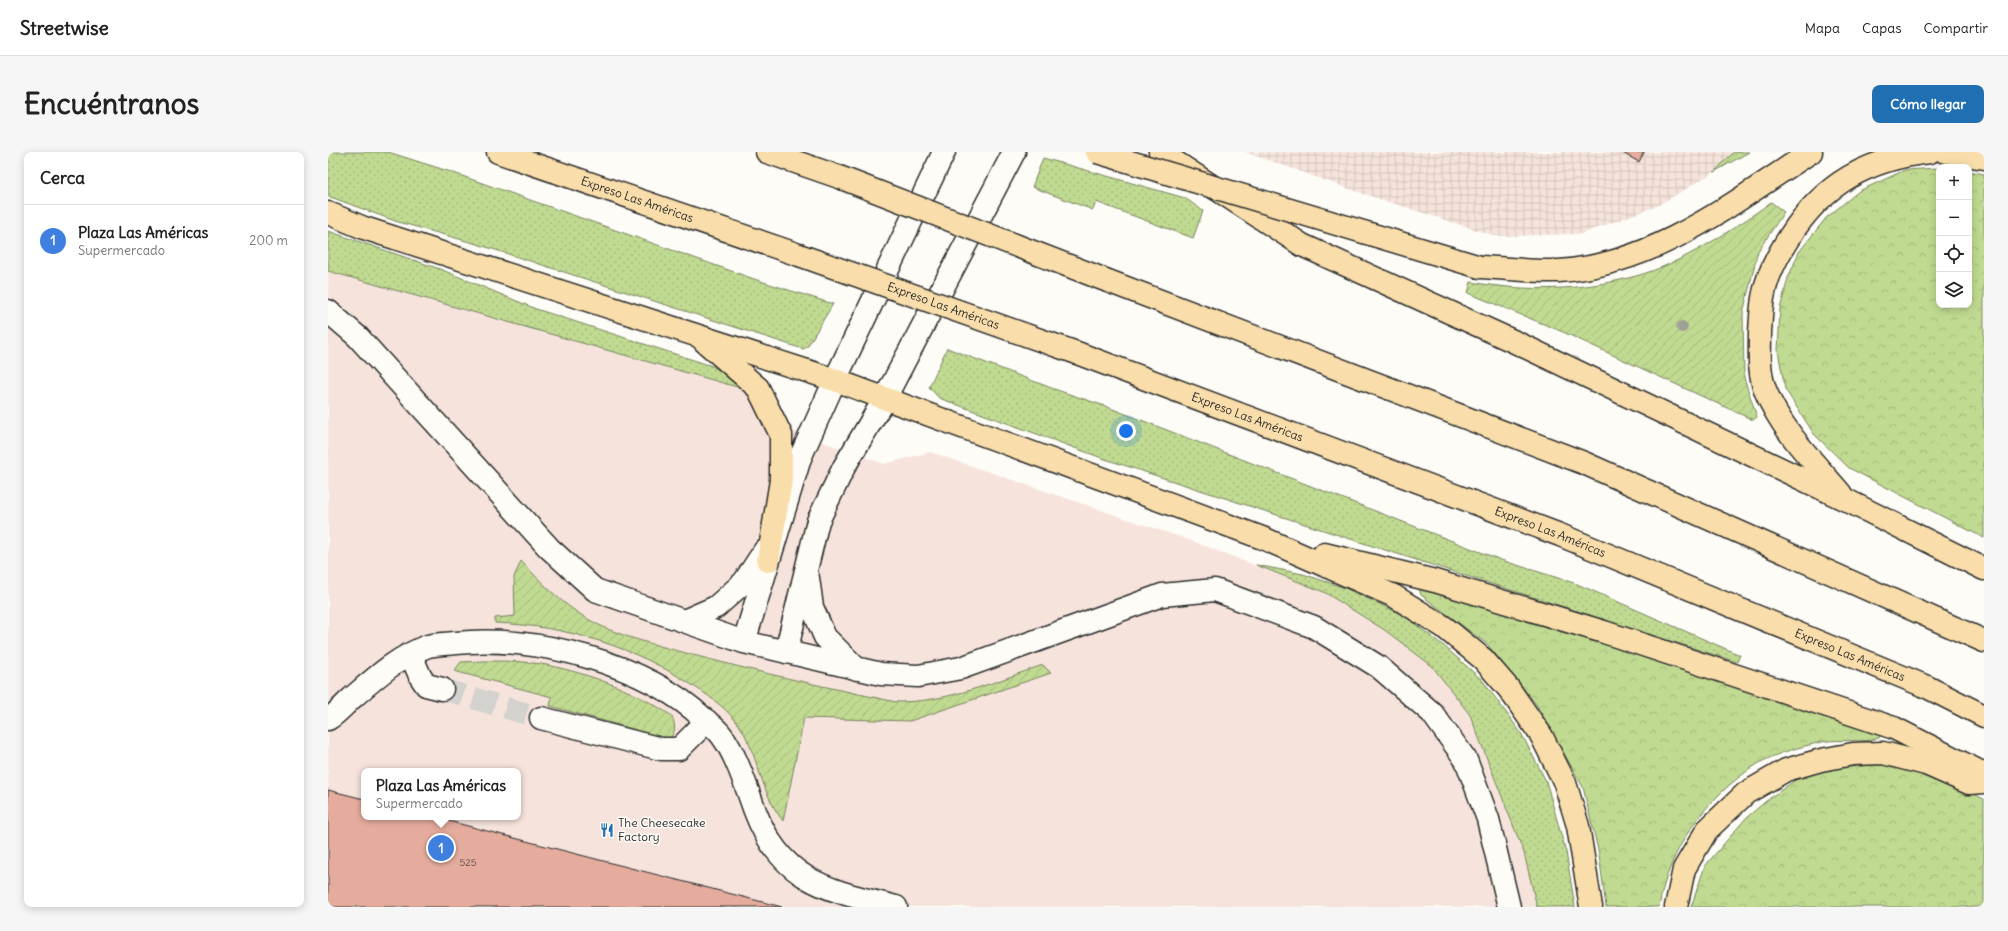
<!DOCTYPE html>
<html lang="es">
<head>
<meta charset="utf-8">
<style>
	:root { --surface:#fff; --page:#f6f6f6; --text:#222; --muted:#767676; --line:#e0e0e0; --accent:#1f6fb2 }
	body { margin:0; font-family:Delius,sans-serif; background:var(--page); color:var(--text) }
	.controls { position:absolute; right:12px; top:12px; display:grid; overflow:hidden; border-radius:8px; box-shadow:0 2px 10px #0003 }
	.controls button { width:36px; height:36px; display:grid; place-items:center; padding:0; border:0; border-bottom:1px solid var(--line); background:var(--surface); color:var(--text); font:20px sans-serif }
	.you { position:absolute; left:798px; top:279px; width:14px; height:14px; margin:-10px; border:3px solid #fff; border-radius:50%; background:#1a73e8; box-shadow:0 0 0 6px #1a73e833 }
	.badge { display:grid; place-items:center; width:26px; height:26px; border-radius:50%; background:var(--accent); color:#fff; font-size:13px; font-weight:700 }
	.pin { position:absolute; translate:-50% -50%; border:2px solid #fff; box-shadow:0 1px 4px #0006 }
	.popup { position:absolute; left:33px; top:616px; width:160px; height:52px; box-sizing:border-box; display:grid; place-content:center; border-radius:8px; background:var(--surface); filter:drop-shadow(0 1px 3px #0005); font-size:13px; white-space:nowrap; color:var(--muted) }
	.popup b { font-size:15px; color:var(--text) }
	.popup::after { content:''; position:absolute; left:50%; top:100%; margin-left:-8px; border:8px solid transparent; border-top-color:var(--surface) }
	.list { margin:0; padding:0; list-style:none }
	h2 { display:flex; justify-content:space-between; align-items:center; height:52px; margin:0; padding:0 16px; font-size:17px }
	h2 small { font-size:13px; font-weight:400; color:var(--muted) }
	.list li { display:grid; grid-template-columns:26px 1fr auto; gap:12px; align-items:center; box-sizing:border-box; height:72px; padding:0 16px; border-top:1px solid var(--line) }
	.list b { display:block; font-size:15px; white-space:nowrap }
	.list p { margin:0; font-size:13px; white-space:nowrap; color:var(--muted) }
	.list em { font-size:13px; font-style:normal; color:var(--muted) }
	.icon { flex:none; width:22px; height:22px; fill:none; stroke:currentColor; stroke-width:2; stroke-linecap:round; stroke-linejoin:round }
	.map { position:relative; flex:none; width:1656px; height:755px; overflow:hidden; border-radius:8px }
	header { display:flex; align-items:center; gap:24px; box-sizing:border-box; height:56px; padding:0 20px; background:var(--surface); border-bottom:1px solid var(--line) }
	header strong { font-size:19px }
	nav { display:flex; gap:22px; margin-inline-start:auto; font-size:14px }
	.intro { display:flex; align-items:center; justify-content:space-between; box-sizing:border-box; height:96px; padding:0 24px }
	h1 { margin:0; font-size:28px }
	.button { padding:10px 18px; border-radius:8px; background:var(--accent); color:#fff; font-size:14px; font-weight:700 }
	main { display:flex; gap:24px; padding:0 24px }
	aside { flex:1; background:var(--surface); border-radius:8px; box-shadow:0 2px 10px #0003 }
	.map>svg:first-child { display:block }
</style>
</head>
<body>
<header>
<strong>Streetwise</strong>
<nav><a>Mapa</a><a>Capas</a><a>Compartir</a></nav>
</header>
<div class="intro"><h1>Encuéntranos</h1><a class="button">Cómo llegar</a></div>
<main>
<aside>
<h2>Cerca<small></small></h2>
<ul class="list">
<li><span class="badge" style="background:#3f7fe0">1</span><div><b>Plaza Las Américas</b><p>Supermercado</p></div><em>200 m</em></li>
</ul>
</aside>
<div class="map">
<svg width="1656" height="755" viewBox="0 0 1656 755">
	<defs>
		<pattern id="industrial-grid" width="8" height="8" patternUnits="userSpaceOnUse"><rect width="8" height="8" fill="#f6e4dc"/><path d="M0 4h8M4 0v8" fill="none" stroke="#d3c4bd"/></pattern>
		<pattern id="grass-dots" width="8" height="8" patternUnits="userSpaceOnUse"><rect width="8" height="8" fill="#c0da91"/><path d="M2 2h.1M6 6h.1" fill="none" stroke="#a5bb7d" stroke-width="1.8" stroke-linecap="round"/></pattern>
		<pattern id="forest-crowns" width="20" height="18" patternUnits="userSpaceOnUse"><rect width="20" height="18" fill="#c0da91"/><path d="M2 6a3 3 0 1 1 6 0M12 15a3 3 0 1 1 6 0" fill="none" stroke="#a5bb7d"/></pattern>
		<pattern id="garden-furrows" width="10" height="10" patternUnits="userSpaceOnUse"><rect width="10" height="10" fill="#c0da91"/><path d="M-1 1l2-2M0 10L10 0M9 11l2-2" fill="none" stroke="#a5bb7d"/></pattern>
	</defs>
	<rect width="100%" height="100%" fill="#fdfcf7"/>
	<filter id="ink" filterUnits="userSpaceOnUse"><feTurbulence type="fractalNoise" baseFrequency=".025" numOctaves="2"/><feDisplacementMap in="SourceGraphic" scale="8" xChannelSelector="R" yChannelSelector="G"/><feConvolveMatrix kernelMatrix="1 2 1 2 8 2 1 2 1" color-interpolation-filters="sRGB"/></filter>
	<g filter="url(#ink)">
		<path fill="#f6e4dc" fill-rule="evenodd" d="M0 119 416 237 437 269 556 312 602 300 864 389 996 440 1058 479 1104 514 1142 563 1196 701 1209 755H0ZM36 619H190V665H36Z"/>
		<path fill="url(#industrial-grid)" d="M917 0H1406L1386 20 1329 54 1253 82 1167 84 1033 41Z"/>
		<path fill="url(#grass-dots)" stroke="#76825e" d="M0 0H60L120 19 426 127 505 152 479 195 475 197 149 92 67 69 0 44Z
			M715 6 857 46 875 59 865 86 768 50 765 58 704 35Z
			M0 79 112 117 208 157 384 214 401 224 416 237 0 119Z
			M619 196 726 237 777 254 1173 408 1249 432 1412 503 1409 510 1035 391 774 306 611 246 601 235Z
			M928 413 975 422 1017 436 1075 463 1116 494 1155 529 1193 581 1218 629 1238 700 1247 755H1209L1196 701 1142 563 1104 514 1058 479 996 440Z"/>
		<path fill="url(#forest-crowns)" stroke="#76825e" d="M1611 16V153H1641V19L1656 22V386L1521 316 1486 282 1457 237 1450 199 1452 157 1460 126 1471 100 1498 66 1531 39 1577 18Z
			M1094 433 1553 581 1551 586C1533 592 1513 586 1494 590 1472 595 1447 601 1428 613 1378 646 1341 695 1331 755H1278L1271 702 1255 635 1208 552 1159 492 1093 443 1091 436Z
			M1544 613C1590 613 1616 628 1656 647V755H1363L1377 714 1418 666 1443 645 1469 627 1505 616Z"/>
		<path fill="url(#garden-furrows)" stroke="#76825e" d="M1406 0H1421L1386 20Z
			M1443 50 1456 60 1430 99 1415 161 1416 226 1429 265 1425 268 1235 180 1140 141 1143 130C1198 140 1254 139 1308 124 1353 112 1405 78 1443 50Z
			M193 409C213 430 233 451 258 466 288 484 325 492 358 501 428 520 498 535 568 550 622 550 665 530 715 513L723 521 582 569 476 566 455 669C435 644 431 611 417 583 407 563 386 547 367 535 307 495 240 474 167 471V466L187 464 186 425Z
			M155 509C176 509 198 509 219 513 262 522 308 539 344 564 347 573 349 579 341 587L222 554 224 545 126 519 133 510Z"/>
		<path fill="#e5ac9d" stroke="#2b2b2b" d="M1293 0H1316L1311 10Z
			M0 638 36 647V665H105L454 755H0Z"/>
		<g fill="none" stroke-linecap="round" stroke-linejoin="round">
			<path stroke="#d3d2ce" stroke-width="22" stroke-dasharray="22 11" stroke-linecap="butt" d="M114 537 213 566"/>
			<defs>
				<path id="minor" d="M0 159 30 185 221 396 267 438 416 490 553 522 590 524 633 516 834 443 887 438 986 475 1051 515 1104 561 1138 608 1160 667 1181 755
					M480 426 484 455 497 485 529 517
					M356 469 388 455 416 430 437 398
					M416 490 472 306 507 228 616 0
					M458 500 490 369 516 315 557 246 686 0
					M83 503 92 524 98 533 114 537
					M213 566 333 597H351L379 569
					M0 567C9 562 16 553 24 546 47 526 71 504 100 494 109 492 119 492 128 491 207 482 318 512 376 567 382 572 390 578 394 584 408 602 419 637 427 659 454 731 501 738 568 755"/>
				<g id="highway">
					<path id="s1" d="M170 0 471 103"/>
					<path d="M439 0 511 25"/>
					<path d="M832 0 974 93 1187 190 1518 348 1656 417"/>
					<path d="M1617 0 1656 6"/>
					<path d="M0 61 36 76 507 228 937 387 1066 444 1116 475 1155 507 1181 537 1213 583 1237 631 1250 674 1263 755"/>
					<path d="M1152 115C1178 116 1206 120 1231 119 1327 113 1406 50 1483 0"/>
					<path d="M780 129 1256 311 1656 489"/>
					<path d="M376 189 430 236 453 283V328L440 409"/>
					<path id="s2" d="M749 201 1232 383 1599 535 1656 564"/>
					<path d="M1513 342C1486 310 1454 279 1438 240 1430 221 1432 200 1432 180 1433 168 1433 153 1436 141 1440 121 1451 101 1462 84 1496 31 1540 7 1602 0"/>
					<path d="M996 402 1107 429 1276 480 1566 576 1656 622"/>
					<path d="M1348 755 1356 717 1379 678 1418 641 1458 618 1493 608 1525 602 1555 601 1598 612 1641 631 1656 630"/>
				</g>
			</defs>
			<use href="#minor" stroke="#2b2b2b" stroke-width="25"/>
			<use href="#highway" stroke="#2b2b2b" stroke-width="25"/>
			<use href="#minor" stroke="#fdfcf7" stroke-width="22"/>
			<use href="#highway" stroke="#f9deab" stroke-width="22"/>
			<defs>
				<g id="highway-bridge">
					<path d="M769 0 1152 115"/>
					<path d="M511 25 780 129"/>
					<path id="s3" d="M471 103 749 201"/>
				</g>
			</defs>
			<use href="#highway-bridge" stroke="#2b2b2b" stroke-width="25" stroke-linecap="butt"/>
			<use href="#highway-bridge" stroke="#f9deab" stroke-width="22"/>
		</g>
		<circle fill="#9ea195" cx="1354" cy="175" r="6"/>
	</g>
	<defs>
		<symbol id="restaurant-bare" viewBox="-9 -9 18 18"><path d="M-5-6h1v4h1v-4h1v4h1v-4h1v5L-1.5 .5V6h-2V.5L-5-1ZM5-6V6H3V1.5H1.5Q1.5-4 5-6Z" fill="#1f6fb2" stroke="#fdfcf7" stroke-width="2.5" paint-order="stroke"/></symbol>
	</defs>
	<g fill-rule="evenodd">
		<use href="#restaurant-bare" x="269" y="668" width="20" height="20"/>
	</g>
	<g text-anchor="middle" stroke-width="3" stroke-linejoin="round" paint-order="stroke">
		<g font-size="10" fill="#5a4b48">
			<text x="140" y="714">525</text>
		</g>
		<g font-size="12" fill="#2b2b2b" stroke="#fdfcf7">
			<text dy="4" stroke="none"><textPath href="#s1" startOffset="147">Expreso Las Américas</textPath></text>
			<text dy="4" stroke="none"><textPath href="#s3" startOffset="153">Expreso Las Américas</textPath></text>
			<text dy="4" stroke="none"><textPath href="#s2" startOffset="182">Expreso Las Américas</textPath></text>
			<text dy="4" stroke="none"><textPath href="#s2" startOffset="506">Expreso Las Américas</textPath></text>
			<text dy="4" stroke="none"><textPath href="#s2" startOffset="830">Expreso Las Américas</textPath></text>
		</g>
		<g font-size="12" fill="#2b2b2b" stroke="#fdfcf7" text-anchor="start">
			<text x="290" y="675">The Cheesecake<tspan x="290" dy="14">Factory</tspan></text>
		</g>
	</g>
</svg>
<div class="controls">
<button>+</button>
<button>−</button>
<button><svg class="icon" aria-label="locate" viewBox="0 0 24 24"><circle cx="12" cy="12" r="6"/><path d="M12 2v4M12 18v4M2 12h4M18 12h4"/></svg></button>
<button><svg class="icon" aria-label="layers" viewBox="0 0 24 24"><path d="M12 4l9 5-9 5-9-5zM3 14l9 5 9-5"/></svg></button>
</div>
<div class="you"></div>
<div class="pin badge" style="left:113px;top:696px;background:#3f7fe0">1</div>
<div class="popup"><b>Plaza Las Américas</b>Supermercado</div>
</div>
</main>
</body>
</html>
